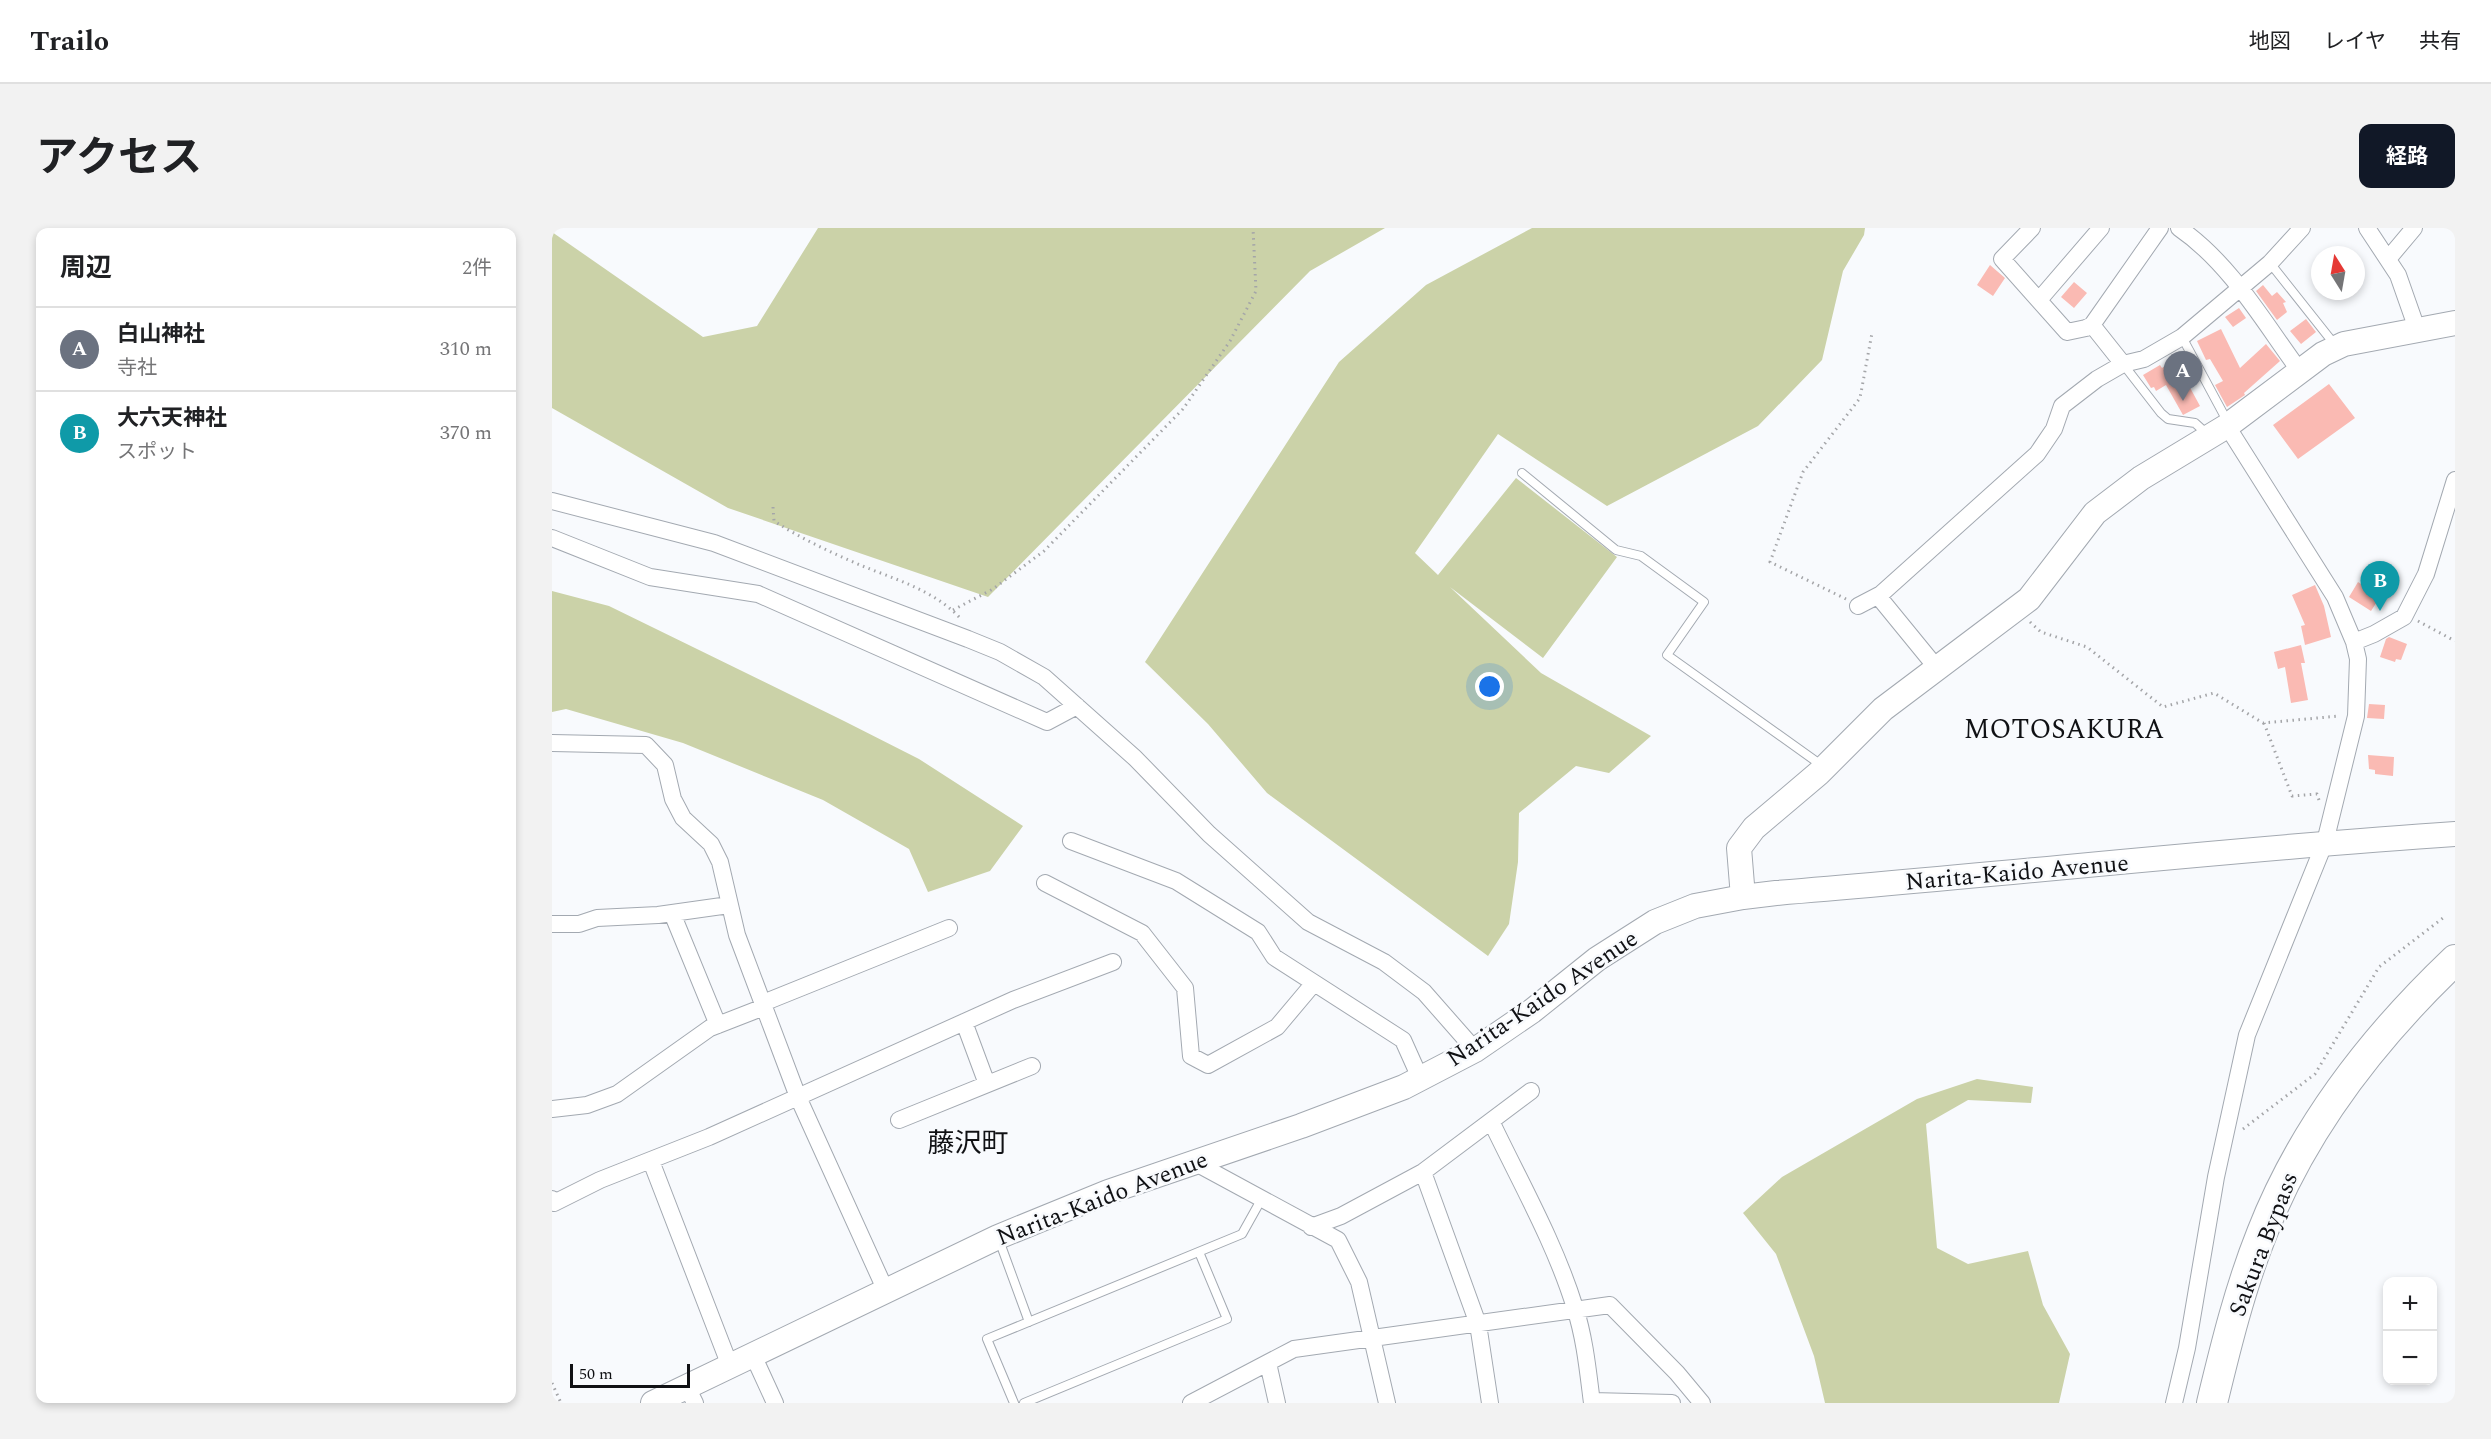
<!DOCTYPE html>
<html lang="ja">
<head>
<meta charset="utf-8">
<style>
	:root { --surface:#fff; --page:#f2f2f2; --text:#202124; --muted:#757577; --line:#e0e0e0; --accent:#111827 }
	body { margin:0; font-family:Spectral,"Noto Sans JP",serif; background:var(--page); color:var(--text) }
	.controls { position:absolute; right:18px; bottom:18px; display:grid; overflow:hidden; border-radius:12px; box-shadow:0 3px 9px #0003 }
	.controls button { width:54px; height:54px; display:grid; place-items:center; padding:0; border:0; border-bottom:2px solid var(--line); background:var(--surface); color:var(--text); font:30px sans-serif }
	.compass { position:absolute; left:1759px; top:18px; width:54px; height:54px; border-radius:50%; background:var(--surface); box-shadow:0 3px 9px #0003; rotate:349deg }
	.scale { position:absolute; left:18px; bottom:15px; width:120px; box-sizing:border-box; padding-left:6px; border:3px solid #101114; border-top:0; font-size:16px; line-height:21px; white-space:nowrap; color:#101114; -webkit-text-stroke:4px #f8fafd; paint-order:stroke }
	.you { position:absolute; left:938px; top:459px; width:21px; height:21px; margin:-15px; border:4px solid #fff; border-radius:50%; background:#1a73e8; box-shadow:0 0 0 9px #1a73e833 }
	.badge { display:grid; place-items:center; width:39px; height:39px; border-radius:50%; background:var(--accent); color:#fff; font-size:20px; font-weight:700 }
	.pin { position:absolute; translate:-50% -50px; filter:drop-shadow(0 2px 3px #0008) }
	.pin::after { content:''; position:absolute; top:32px; width:21px; height:18px; background:inherit; clip-path:polygon(0 0,100% 0,50% 100%) }
	.list { margin:0; padding:0; list-style:none }
	h2 { display:flex; justify-content:space-between; align-items:center; height:78px; margin:0; padding:0 24px; font-size:26px }
	h2 small { font-size:20px; font-weight:400; color:var(--muted) }
	.list li { display:grid; grid-template-columns:39px 1fr auto; gap:18px; align-items:center; box-sizing:border-box; height:84px; padding:0 24px; border-top:2px solid var(--line) }
	.list b { display:block; font-size:22px; white-space:nowrap }
	.list p { margin:0; font-size:20px; white-space:nowrap; color:var(--muted) }
	.list em { font-size:20px; font-style:normal; color:var(--muted) }
	.map { position:relative; flex:none; width:1903px; height:1175px; overflow:hidden; border-radius:12px }
	header { display:flex; align-items:center; gap:36px; box-sizing:border-box; height:84px; padding:0 30px; background:var(--surface); border-bottom:2px solid var(--line) }
	header strong { font-size:28px }
	nav { display:flex; gap:33px; margin-inline-start:auto; font-size:21px }
	.intro { display:flex; align-items:center; justify-content:space-between; box-sizing:border-box; height:144px; padding:0 36px }
	h1 { margin:0; font-size:42px }
	.button { padding:15px 27px; border-radius:12px; background:var(--accent); color:#fff; font-size:21px; font-weight:700 }
	main { display:flex; gap:36px; padding:0 36px }
	aside { flex:1; background:var(--surface); border-radius:12px; box-shadow:0 3px 9px #0003 }
	.map>svg:first-child { display:block }
</style>
</head>
<body>
<header>
<strong>Trailo</strong>
<nav><a>地図</a><a>レイヤ</a><a>共有</a></nav>
</header>
<div class="intro"><h1>アクセス</h1><a class="button">経路</a></div>
<main>
<aside>
<h2>周辺<small>2件</small></h2>
<ul class="list">
<li><span class="badge" style="background:#6b7280">A</span><div><b>白山神社</b><p>寺社</p></div><em>310 m</em></li>
<li><span class="badge" style="background:#0f9aa8">B</span><div><b>大六天神社</b><p>スポット</p></div><em>370 m</em></li>
</ul>
</aside>
<div class="map">
<svg width="1903" height="1175" viewBox="0 0 1903 1175">
	<rect width="100%" height="100%" fill="#f8fafd"/>
	<path fill="#cbd2a8" d="M266 0H833L758 43 436 369 176 280 0 180V4L151 109 205 98Z
		M980 0H1313L1312 7 1291 43 1270 132 1206 198 1055 278 946 206 863 325 886 347 964 250 1065 329 991 430 898 359 989 445 1099 508 1057 545 1024 538 967 585 966 634 957 696 936 728 715 565 656 496 593 434 787 134 874 57Z
		M0 363 57 378 292 493 367 531 471 598 438 643 376 664 357 621 271 572 131 515 14 481 0 484Z
		M1425 851 1481 859 1479 875 1416 872 1374 896 1385 1020 1416 1036 1476 1023 1491 1077 1518 1126 1507 1175H1273L1262 1128 1224 1026 1191 985 1230 949 1365 871Z"/>
	<path fill="#fabab3" d="M1438 37 1453 50 1441 68 1425 57Z
		M1522 54 1535 65 1522 80 1509 69Z
		M1711 57 1720 68 1725 64 1734 74 1731 75 1735 84 1725 92 1704 63Z
		M1687 80 1694 90 1681 99 1673 89Z
		M1754 91 1764 104 1749 116 1738 103Z
		M1669 101 1688 140 1714 116 1728 133 1692 165 1693 167 1675 179 1663 157 1671 153 1658 131 1654 132 1645 113Z
		M1623 132 1648 178 1631 187 1614 157 1604 163 1602 159 1599 160 1591 147 1608 137 1610 140Z
		M1777 156 1803 190 1746 231 1721 197Z
		M1806 354 1828 369 1819 383 1797 369Z
		M1763 357 1772 378 1779 409 1753 417 1749 398 1753 397 1740 367Z
		M1837 409 1855 416 1849 432 1844 431 1843 434 1828 429 1834 411Z
		M1749 417 1753 435H1749L1756 472 1739 475 1733 439 1726 441 1722 424Z
		M1817 476 1833 477 1832 491 1815 490Z
		M1816 527 1842 529 1841 548 1823 546V542L1817 541Z"/>
	<g fill="none" stroke-linecap="round" stroke-linejoin="round">
		<defs>
			<path id="lane" d="M1718 35 1783 117
				M1630 109 1673 189 1675 197
				M1571 136 1609 185 1616 191 1643 195 1655 206
				M970 245 1064 322 1089 328 1152 374 1115 427 1272 539
				M447 1012 477 1094
				M462 1175 435 1111 690 1006 709 972
				M472 1175 675 1091 647 1024"/>
			<path id="street" d="M1480 0 1450 31 1515 104 1534 100 1540 97 1608 0
				M1627 0C1678 35 1711 93 1747 142
				M1815 0 1846 47 1865 101
				M1836 31 1862 0
				M1487 72 1549 0
				M1540 97 1571 136
				M0 273 162 315 416 411 448 424 492 449 583 530 657 606 756 694 832 734 872 764 923 822
				M0 310 98 349 206 366 495 494 525 478
				M1326 368 1384 439
				M1306 378 1329 366 1485 226 1502 201 1510 178 1545 151 1571 136 1592 131 1630 109 1718 35 1750 0
				M1802 414 1822 406 1852 389 1874 346 1903 252
				M0 515 94 517 113 537 121 571 131 590 159 616 168 634 185 707 246 869 333 1061
				M519 613 624 653 706 704 722 729 851 812 868 850
				M493 655 590 705 633 760 639 828 656 837 725 799 762 755
				M120 685 166 797
				M0 696H27L45 690 106 687 177 677
				M211 775 397 700
				M412 794 435 856
				M0 881 35 877 65 866 158 800 212 779
				M347 892 480 838
				M939 893C968 954 1003 1015 1023 1080 1033 1111 1036 1144 1040 1175
				M99 933 178 1138
				M642 934 786 1012 807 1054 835 1175
				M871 944 926 1096 938 1175
				M0 971 2 975 48 952 157 909 461 772 561 734
				M759 999 789 988 871 944 979 863
				M201 1127 223 1175
				M716 1135 725 1175
				M135 1159 143 1175
				M1040 1173 1120 1175
				M639 1175 742 1121 1058 1077 1125 1145 1150 1175
				M1622 1175 1635 1120 1664 949 1695 807 1773 614 1804 488 1806 431 1802 414 1783 369 1675 198"/>
			<path id="secondary" d="M1191 669 1187 620 1202 600 1267 545 1331 481 1477 371 1543 285 1589 250 1675 198 1771 126 1792 116 1903 95
				M101 1175 446 1009 556 964 749 898 852 859 923 822 980 783 1045 731 1103 694 1143 678 1191 669 1224 665C1451 647 1676 621 1903 606"/>
			<path id="highway" d="M1660 1175C1674 1117 1688 1060 1710 1005 1751 900 1822 809 1903 732"/>
		</defs>
		<use href="#lane" stroke="#a3a9b1" stroke-width="10"/>
		<use href="#street" stroke="#a3a9b1" stroke-width="18"/>
		<use href="#secondary" stroke="#a3a9b1" stroke-width="26"/>
		<use href="#highway" stroke="#a3a9b1" stroke-width="32"/>
		<path stroke="#a4a5a8" stroke-width="3" stroke-dasharray="1.5 4.5" stroke-linecap="butt" d="M221 279 222 293C248 310 278 324 308 337 342 351 382 362 408 390
			M1294 371 1218 334 1251 244 1308 170 1320 105
			M401 382 441 361 492 323 631 181 678 113 704 63 701 0
			M1866 393 1903 413
			M1478 394 1489 404 1535 419 1611 479 1662 465 1711 495 1787 488
			M1712 495 1740 568 1765 566 1767 572
			M1691 901 1763 846 1827 739 1891 690
			M0 1155 9 1175"/>
		<use href="#lane" stroke="#fff" stroke-width="8"/>
		<use href="#street" stroke="#fff" stroke-width="16"/>
		<use href="#secondary" stroke="#fff" stroke-width="24"/>
		<use href="#highway" stroke="#fff" stroke-width="30"/>
	</g>
	<g text-anchor="middle" stroke-width="5" stroke-linejoin="round" paint-order="stroke">
		<g font-size="24" fill="#101114" stroke="#f8fafd">
			<text transform="translate(1465 644) rotate(-5)" y="8">Narita-Kaido Avenue</text>
			<text transform="translate(990 770) rotate(-34)" y="8">Narita-Kaido Avenue</text>
			<text transform="translate(550 970) rotate(-21)" y="8">Narita-Kaido Avenue</text>
			<text transform="translate(1711 1016) rotate(-69)" y="8">Sakura Bypass</text>
		</g>
		<g font-size="27" fill="#101114" stroke="#f8fafd">
			<text x="1512" y="510">MOTOSAKURA</text>
			<text x="416" y="924">藤沢町</text>
		</g>
	</g>
</svg>
<div class="controls">
<button>+</button>
<button>−</button>
</div>
<svg class="compass" viewBox="-18 -18 36 36"><path d="M0-13l5 13h-10z" fill="#e53935"/><path d="M0 13l5-13h-10z" fill="#757577"/></svg>
<div class="scale">50 m</div>
<div class="you"></div>
<div class="pin badge" style="left:1631px;top:173px;background:#6b7280">A</div>
<div class="pin badge" style="left:1828px;top:383px;background:#0f9aa8">B</div>
</div>
</main>
</body>
</html>
